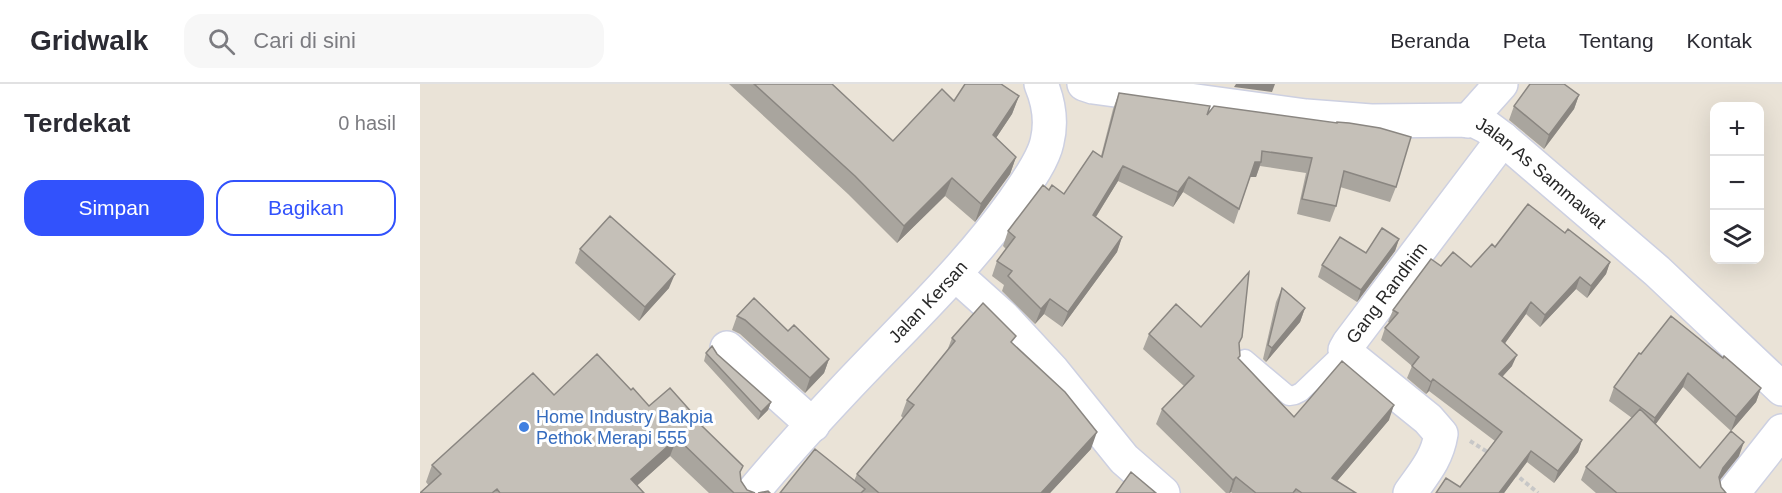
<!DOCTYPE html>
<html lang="id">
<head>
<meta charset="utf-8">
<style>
	:root { --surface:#fff; --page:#f7f7f7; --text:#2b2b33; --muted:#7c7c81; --line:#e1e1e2; --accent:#3252fc }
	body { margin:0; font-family:Helvetica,sans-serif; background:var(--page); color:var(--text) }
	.controls { position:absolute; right:18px; top:18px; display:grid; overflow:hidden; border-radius:12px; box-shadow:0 6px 24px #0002 }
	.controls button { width:54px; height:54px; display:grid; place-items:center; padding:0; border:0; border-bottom:2px solid var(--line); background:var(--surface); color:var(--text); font:30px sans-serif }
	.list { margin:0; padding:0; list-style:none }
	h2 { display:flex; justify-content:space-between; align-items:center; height:78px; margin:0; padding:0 24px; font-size:26px }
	h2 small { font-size:20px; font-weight:400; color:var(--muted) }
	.actions { display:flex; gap:12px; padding:18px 24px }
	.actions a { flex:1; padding:14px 0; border:2px solid var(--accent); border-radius:18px; text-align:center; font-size:21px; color:var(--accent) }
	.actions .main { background:var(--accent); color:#fff }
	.icon { flex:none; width:33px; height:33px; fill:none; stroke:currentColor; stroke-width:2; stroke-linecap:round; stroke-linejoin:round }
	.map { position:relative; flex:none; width:1362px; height:409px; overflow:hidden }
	header { display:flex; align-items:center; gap:36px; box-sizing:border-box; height:84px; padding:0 30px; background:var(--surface); border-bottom:2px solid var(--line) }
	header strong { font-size:28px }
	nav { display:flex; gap:33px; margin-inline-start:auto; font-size:21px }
	.search { width:420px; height:54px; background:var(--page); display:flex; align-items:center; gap:15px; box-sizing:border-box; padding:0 21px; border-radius:18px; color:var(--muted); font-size:22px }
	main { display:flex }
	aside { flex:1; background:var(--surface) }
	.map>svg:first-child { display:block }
</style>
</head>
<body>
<header>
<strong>Gridwalk</strong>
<div class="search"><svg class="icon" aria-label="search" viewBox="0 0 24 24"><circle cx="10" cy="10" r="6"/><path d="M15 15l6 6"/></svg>Cari di sini</div>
<nav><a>Beranda</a><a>Peta</a><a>Tentang</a><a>Kontak</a></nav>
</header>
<main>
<aside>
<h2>Terdekat<small>0 hasil</small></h2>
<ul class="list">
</ul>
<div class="actions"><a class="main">Simpan</a><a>Bagikan</a></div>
</aside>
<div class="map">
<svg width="1362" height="409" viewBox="0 0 1362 409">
	<rect width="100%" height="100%" fill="#eae3d7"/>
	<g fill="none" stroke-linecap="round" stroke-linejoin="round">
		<defs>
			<path id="service" d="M825 275 869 312 875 311 881 308 925 266"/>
			<g id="minor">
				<path id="s1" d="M664 0 673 3 886 32 951 37 1053 36 1067 43 1083 55 1237 187 1362 305"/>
				<path d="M1048 37 1081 0"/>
				<path d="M536 191 583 233 633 287 704 375 743 409"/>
				<path d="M307 264 393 341"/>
				<path id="s2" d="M332 409C361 374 392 340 423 307 481 245 544 187 594 117 605 101 623 77 627 58 632 38 629 19 621 0"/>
				<path id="s3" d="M990 409C1004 389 1017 375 1021 350L1008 335 930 272 925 266 929 259 1083 55"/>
				<path d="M1313 409 1362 347"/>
			</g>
		</defs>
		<use href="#service" stroke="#cdd0e1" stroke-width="21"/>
		<use href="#minor" stroke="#cdd0e1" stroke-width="36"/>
		<path stroke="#c7c7c7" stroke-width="4" stroke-dasharray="4.5 3" stroke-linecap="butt" d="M1050 357 1069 369
			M1094 389 1118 409"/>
		<use href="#service" stroke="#fff" stroke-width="18"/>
		<use href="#minor" stroke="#fff" stroke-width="33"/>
	</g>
	<path fill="#a9a59e" d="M309 0H412L473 57 534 17 599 12 592 30 576 54 596 73 590 90 555 138 525 112 477 159 428 110Z
		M699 9 787 31 976 103 970 118 920 103 916 122 910 138 877 130 886 89 840 82 836 93H830L814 140 763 108 753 123 698 97 676 133 702 153 697 168 642 243 624 230 615 240 582 207 584 201 572 192 577 177 586 165 583 162 588 147 629 106 644 110 681 72 693 25Z
		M1159 11 1154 25 1124 65 1089 36 1094 22Z
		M1145 149 1190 178 1186 190 1167 214 1156 205 1120 243 1106 230 1085 259 1092 282 1082 293 1162 356 1158 368 1134 399 1107 378 1084 409H1016L1040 403 1075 357 1009 307 1006 310 987 294 992 282 961 256 965 244 970 239 968 238 973 226 1021 182 1051 183 1075 163Z
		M979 155 975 167 937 218 898 193 902 181 946 169Z
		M160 165 249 204 219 237 155 179Z
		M862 204 885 224 880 238 846 278 843 275 856 218Z
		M317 232 368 247 409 275 404 289 385 309 320 250 312 246Z
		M781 243 819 260V275L874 333 969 336 917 397 936 409H812L811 408 810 409H806L736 340 742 325 764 302 723 265 729 250Z
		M532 254 593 260 671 365 630 409H360L434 397 437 390 483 334 481 332 487 316 527 267Z
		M286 269 297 270 351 318 348 326 338 336 284 277Z
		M1221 270 1341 304 1336 318 1311 347 1263 303 1235 340 1280 384 1319 372 1300 396 1301 403 1306 409H1176L1161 396 1166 383 1212 334 1189 317 1194 303Z
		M211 306 229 322 283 341V343L320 389 321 397 327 406 335 409H289L250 372 217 401 224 409H0L9 402 6 398 12 381 134 311Z"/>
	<path fill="#8a8681" d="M816 0H855L852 8 814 3Z
		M1159 11 1154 25 1124 65 1129 51Z
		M599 12 592 30 566 69 573 51Z
		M596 73 590 90 555 138 561 120Z
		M835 78H841L836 93H830Z
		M703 82 698 97 667 147 673 131Z
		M769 93 763 108 753 123 758 108Z
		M532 94 525 112 477 159 484 142Z
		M702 153 697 168 642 243 648 228Z
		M979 155 975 167 937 218 941 206Z
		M1190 178 1186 190 1167 214 1171 202Z
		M255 190 249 204 219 237 225 223Z
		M1160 193 1156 205 1120 243 1125 231Z
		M630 215 624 230 615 240 621 225Z
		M1111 218 1106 230 1078 269 1082 257Z
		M885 224 880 238 846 278 852 264Z
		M1097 271 1092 282 1074 302 1079 290Z
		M409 275 404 289 385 309 390 294Z
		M1268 289 1263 303 1230 348 1235 334Z
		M1013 295 1009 307 1006 310 1011 298Z
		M1341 304 1336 318 1311 347 1316 333Z
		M351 318 348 326 338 336 341 328Z
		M974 321 969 336 907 409 912 394Z
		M677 348 671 365 630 409H621Z
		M257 354 250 372 209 409 211 395Z
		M1162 356 1158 368 1134 399 1138 387Z
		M1324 358 1319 372 1298 398 1303 384Z
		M1111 367 1107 378 1084 409H1079Z
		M816 393 811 408 809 409 813 396Z"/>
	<path fill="#c5c0b8" stroke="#8a8681" stroke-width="1.5" d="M334 0H412L473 57 522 5 534 17 545 0H581L599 12 573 51 596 73 561 120 532 94 484 142 435 92Z
		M1110 0H1144L1159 11 1129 51 1094 22Z
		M699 9 790 22 787 31 794 22 917 39V38L929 39 960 44 991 53 976 103 924 87 916 122 882 115 892 74 842 67 841 78H835L819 125 769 93 758 108 703 82 673 131 702 153 648 228 630 215 621 225 588 192 592 187 577 177 595 153 588 147 623 101 629 106 632 101 644 110 673 67 682 73Z
		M1108 120 1145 149 1148 145 1190 178 1171 202 1160 193 1125 231 1111 218 1082 257 1097 271 1079 290 1162 356 1138 387 1111 367 1079 409H1016L1026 394 1040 403 1082 348 1013 295 1011 298 992 282 999 273 965 244 978 229 973 226 1011 175 1021 182 1033 168 1051 183 1072 160 1075 163Z
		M190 132 255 190 225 223 160 165Z
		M962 144 979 155 941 206 902 181 920 153 946 169Z
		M829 188 822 253 819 259 820 272 818 274 874 333 922 277 974 321 912 394 936 409H882L876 405 873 409H836L816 393 813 396 742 325 774 292 729 250 756 220 781 243Z
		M862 204 885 224 852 264 848 261Z
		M334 214 368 247 374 241 409 275 390 294 325 236 317 232Z
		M563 219 596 252 591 258 645 308 677 348 621 409H459L437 390 494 321 487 316 535 257 532 254Z
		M1251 232 1303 274 1304 272 1341 304 1316 333 1268 289 1235 334 1194 303 1219 269 1221 270Z
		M292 262 297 270 351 318 341 328 286 269Z
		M177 270 211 306 213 304 229 322 250 304 283 341 282 342 323 382 320 388 321 397 327 406 335 409H314L257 354 211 395 224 409H80L77 405 72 409H0L21 390 12 381 113 289 134 311Z
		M1220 325 1280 384 1311 347 1324 358 1303 384 1299 393 1301 403 1306 409H1197L1166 383Z
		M395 365 445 405 441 409H360Z
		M711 388 736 409H696Z
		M348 407 350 409H338Z"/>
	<circle fill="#3f7fe0" stroke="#fff" stroke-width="2" cx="104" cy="343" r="6"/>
	<g text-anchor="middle" stroke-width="6" stroke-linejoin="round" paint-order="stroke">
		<g font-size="18" fill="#272727" stroke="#fff">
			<text dy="6" stroke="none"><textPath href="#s1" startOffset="478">Jalan As Sammawat</textPath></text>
			<text dy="6" stroke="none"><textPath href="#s3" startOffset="266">Gang Randhim</textPath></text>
			<text dy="6" stroke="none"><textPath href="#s2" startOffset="260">Jalan Kersan</textPath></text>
		</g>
		<g font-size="18" fill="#366cbe" stroke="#fff" text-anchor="start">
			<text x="116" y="339">Home Industry Bakpia<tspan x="116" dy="21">Pethok Merapi 555</tspan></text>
		</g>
	</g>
</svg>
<div class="controls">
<button>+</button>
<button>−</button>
<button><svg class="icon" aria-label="layers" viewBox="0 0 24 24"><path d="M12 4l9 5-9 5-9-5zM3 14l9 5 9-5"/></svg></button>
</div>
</div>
</main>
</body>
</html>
